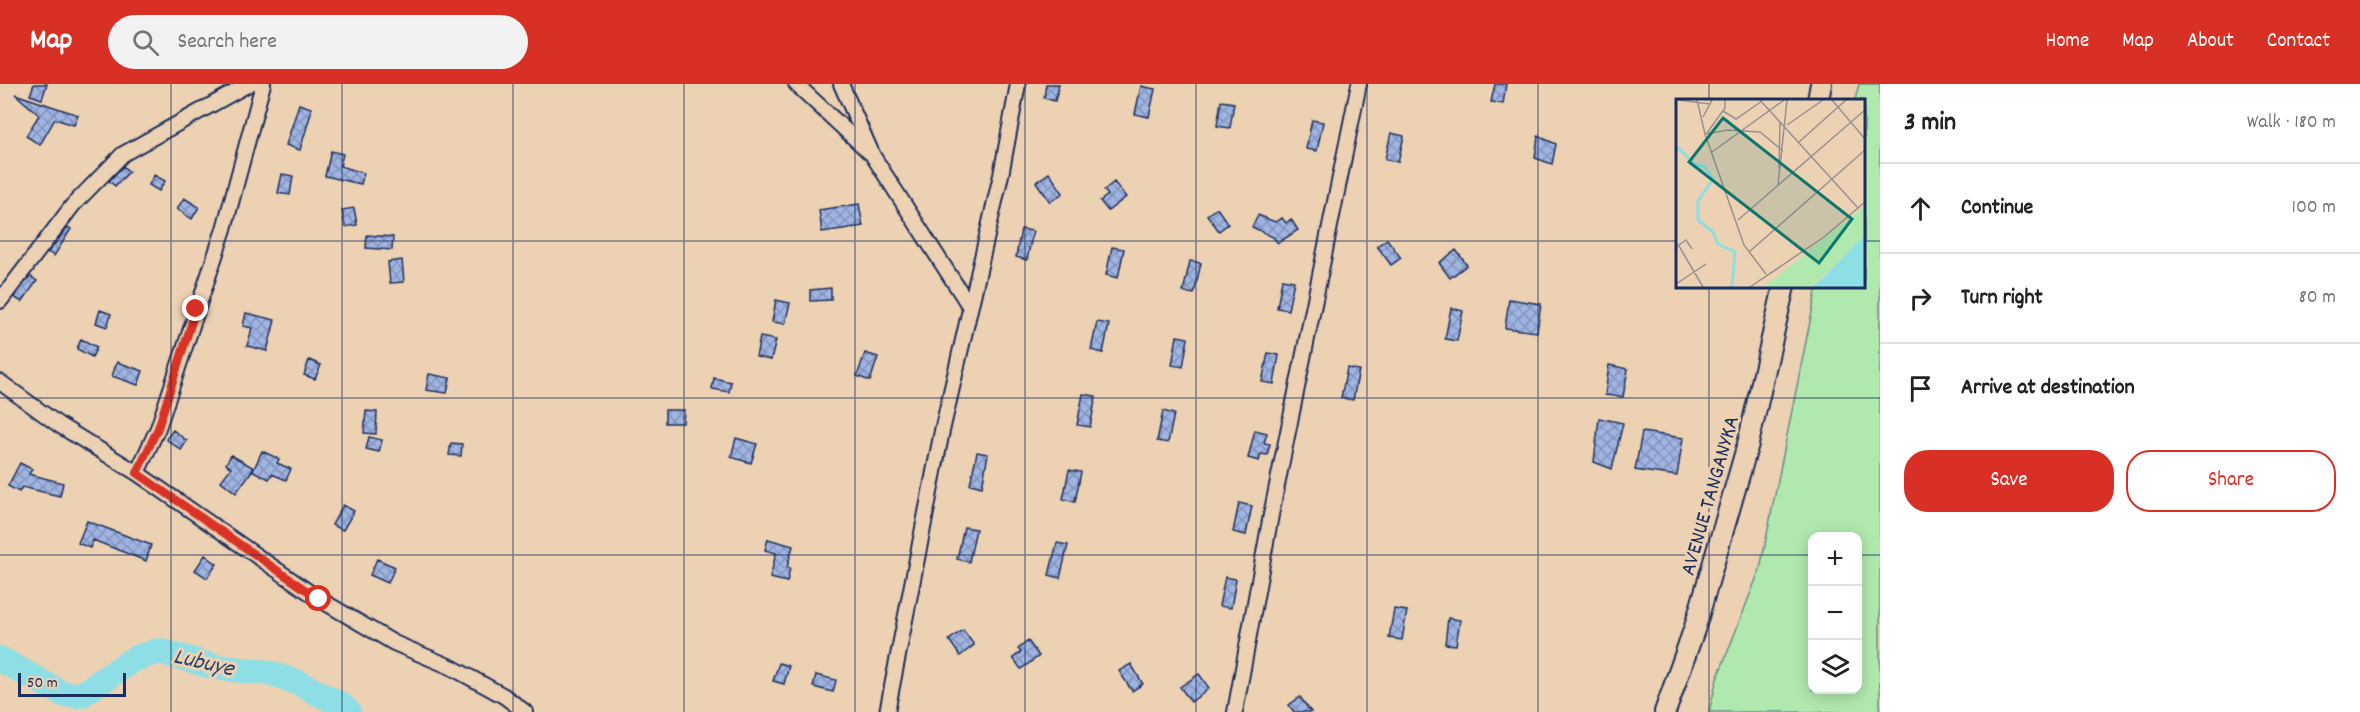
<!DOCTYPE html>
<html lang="en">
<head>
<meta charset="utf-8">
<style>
	:root { --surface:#fff; --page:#f2f2f2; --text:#222; --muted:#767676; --line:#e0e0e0; --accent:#d93025 }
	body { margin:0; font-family:Dekko,sans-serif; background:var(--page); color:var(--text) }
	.controls { position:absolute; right:18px; bottom:18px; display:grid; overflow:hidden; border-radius:12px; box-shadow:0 3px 15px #0003 }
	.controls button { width:54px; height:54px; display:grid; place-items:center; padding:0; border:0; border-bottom:2px solid var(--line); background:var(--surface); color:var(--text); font:30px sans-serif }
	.scale { position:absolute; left:18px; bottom:15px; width:108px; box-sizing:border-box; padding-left:6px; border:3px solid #1b2f5e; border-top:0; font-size:16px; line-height:21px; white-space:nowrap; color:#1b2f5e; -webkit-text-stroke:4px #ecd1b3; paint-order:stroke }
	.stop { position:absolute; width:18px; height:18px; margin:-14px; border:4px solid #d93025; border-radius:50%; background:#fff }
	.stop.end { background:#d93025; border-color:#fff; box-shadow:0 2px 6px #0008 }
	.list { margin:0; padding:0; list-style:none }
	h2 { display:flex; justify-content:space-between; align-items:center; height:78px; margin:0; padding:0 24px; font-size:26px }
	h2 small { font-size:20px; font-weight:400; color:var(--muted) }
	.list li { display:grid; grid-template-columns:39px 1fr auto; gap:18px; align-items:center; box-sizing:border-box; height:90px; padding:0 24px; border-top:2px solid var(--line) }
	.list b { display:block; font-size:22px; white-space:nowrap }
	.list em { font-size:20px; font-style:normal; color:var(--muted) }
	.actions { display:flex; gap:12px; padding:18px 24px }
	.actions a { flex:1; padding:14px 0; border:2px solid var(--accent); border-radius:24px; text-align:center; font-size:21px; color:var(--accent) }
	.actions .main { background:var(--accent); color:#fff }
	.icon { flex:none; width:33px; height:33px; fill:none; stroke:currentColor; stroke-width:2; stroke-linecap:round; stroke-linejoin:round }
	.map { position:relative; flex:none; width:1880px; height:628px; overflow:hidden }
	header { display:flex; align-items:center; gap:36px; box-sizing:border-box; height:84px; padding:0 30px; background:var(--accent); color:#fff }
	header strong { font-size:28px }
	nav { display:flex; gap:33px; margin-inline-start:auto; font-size:21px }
	.search { width:420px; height:54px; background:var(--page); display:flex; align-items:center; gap:15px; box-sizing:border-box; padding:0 21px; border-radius:33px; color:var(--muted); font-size:22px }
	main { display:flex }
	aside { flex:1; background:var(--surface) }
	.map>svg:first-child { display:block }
</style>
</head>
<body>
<header>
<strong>Map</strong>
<div class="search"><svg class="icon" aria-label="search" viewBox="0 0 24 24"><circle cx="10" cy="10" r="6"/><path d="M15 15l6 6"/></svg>Search here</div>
<nav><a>Home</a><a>Map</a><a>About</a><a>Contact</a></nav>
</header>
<main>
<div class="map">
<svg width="1880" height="628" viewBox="0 0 1880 628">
	<defs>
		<pattern id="building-cross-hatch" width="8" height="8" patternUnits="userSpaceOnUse" patternTransform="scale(1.5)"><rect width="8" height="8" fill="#a0b4e2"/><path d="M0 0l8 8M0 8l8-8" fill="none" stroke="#8293ba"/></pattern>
	</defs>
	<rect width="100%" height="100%" fill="#ecd1b3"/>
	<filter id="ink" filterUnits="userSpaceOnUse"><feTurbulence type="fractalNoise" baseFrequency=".0167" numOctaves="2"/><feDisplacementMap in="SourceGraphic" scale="12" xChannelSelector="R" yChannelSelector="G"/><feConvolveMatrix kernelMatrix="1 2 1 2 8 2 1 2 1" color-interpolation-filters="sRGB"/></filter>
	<g filter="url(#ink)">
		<path fill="#b0e9ad" stroke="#668c86" stroke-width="1.5" fill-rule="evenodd" d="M1859 0H1880V628H1709L1717 595 1760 485 1817 203 1864 202V16H1855ZM1812 452H1858V606H1812Z"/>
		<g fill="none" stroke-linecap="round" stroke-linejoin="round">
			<path stroke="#8edfe5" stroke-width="26" d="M0 575 63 610 81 611 134 575 159 567 215 583 268 589 299 599 341 621 348 628"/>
		</g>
		<path fill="url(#building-cross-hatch)" stroke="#1b2f5e" stroke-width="1.5" d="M34 0H47L42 15 30 11Z
			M1046 0H1059L1055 17 1044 14Z
			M1495 0H1506L1503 20 1491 18Z
			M1141 2 1155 5 1149 33 1135 30Z
			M15 10 78 31 74 41 55 35 40 61 26 52 39 31Z
			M1221 17 1234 19 1230 44 1217 42Z
			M299 20 311 24V29L300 66 286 61Z
			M1312 36 1323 38 1317 67 1306 65Z
			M1391 49 1404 52 1398 78 1385 75Z
			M1538 52 1556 60 1552 80 1535 74Z
			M331 67 343 70 340 82 364 89 361 100 325 92Z
			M123 82 129 88 115 102 109 97Z
			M1049 89 1063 109 1050 118 1036 98Z
			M282 90 293 92 290 111 278 109Z
			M154 91 165 97 159 107 149 101Z
			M1114 98 1126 113 1108 127 1100 117 1108 111 1104 106Z
			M184 114 199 123 192 135 177 125Z
			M859 120 863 142 822 148 819 126Z
			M354 124 357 141 345 143 342 126Z
			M1217 124 1228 140 1219 147 1207 131Z
			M1258 131 1275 138 1282 134 1286 139 1291 135 1298 146 1278 159 1273 153 1252 143Z
			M68 143 71 145 54 172 48 168Z
			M1021 145 1033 147 1027 176 1016 173Z
			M367 151 393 153 392 166 366 164Z
			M1387 155 1401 174 1391 181 1377 162Z
			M1112 163 1124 165 1118 194 1106 191Z
			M1456 166 1467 181 1450 194 1439 179Z
			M402 176 404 198 390 199 388 178Z
			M1190 177 1201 179 1194 210 1183 208Z
			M30 192 37 197 22 218 14 213Z
			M1282 195 1294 197 1288 226 1277 224Z
			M831 204V216L810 217V206Z
			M1509 215 1541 220 1537 248 1505 244Z
			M776 216 790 219 785 240 772 238Z
			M1451 224 1463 227 1457 257 1445 255Z
			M100 226 111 230 107 243 96 239Z
			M246 229 275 236 267 267 247 262 252 244 243 242Z
			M1097 238 1109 240 1103 269 1091 266Z
			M1177 252 1188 254 1183 283 1172 281Z
			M760 253 776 256 771 276 756 273Z
			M81 255 97 263 92 273 77 265Z
			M865 269 878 273 870 297 857 292Z
			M1268 269 1279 271 1274 300 1262 298Z
			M309 276 321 281 315 295 304 291Z
			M117 278 143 287 138 301 112 292Z
			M1609 281 1628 285 1623 313 1605 311Z
			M1347 284 1359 286 1353 316 1341 314Z
			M429 290 450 294 447 309 426 306Z
			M714 294 731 298 729 308 712 305Z
			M1083 310 1096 312 1090 343 1077 341Z
			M665 326H684L683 339H665Z
			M366 327 377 328 376 350 364 349Z
			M1163 327 1174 330 1168 359 1157 357Z
			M1599 334 1623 339 1612 385 1594 378Z
			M173 346 187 357 181 366 166 355Z
			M1255 346 1267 349 1264 359 1270 360 1267 371 1261 370 1259 377 1248 374Z
			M1642 348 1683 354 1677 392 1635 386Z
			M369 353 382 356 379 368 366 365Z
			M736 354 757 360 751 379 731 373Z
			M451 359 462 360 461 372 449 371Z
			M262 367 279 375 277 379 291 385 286 396 272 390 269 395 253 387Z
			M977 368 988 370 982 403 970 400Z
			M231 371 254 384 236 409 221 397 231 384 226 380Z
			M20 379 32 385 29 390 63 399 60 412 22 403 19 408 8 402Z
			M1069 386 1081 388 1075 418 1063 415Z
			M1239 419 1252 422 1246 451 1233 448Z
			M343 421 354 427 343 446 332 441Z
			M87 437 151 461 146 477 93 456 90 464 78 459Z
			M964 443 976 445 969 478 957 475Z
			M768 455 793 462 787 483 790 484 787 498 770 494 776 469 765 466Z
			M1057 459 1068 461 1060 494 1049 491Z
			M205 471 217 480 207 494 195 486Z
			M377 475 395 483 388 499 370 491Z
			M1225 493 1236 495 1231 524 1219 522Z
			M1394 525 1407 527 1402 556 1389 554Z
			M1448 534 1460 536 1456 561 1445 560Z
			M963 546 974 561 960 572 949 556Z
			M1028 557 1039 572 1021 585 1013 574 1021 568 1018 565Z
			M779 579 789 582 784 600 773 597Z
			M1131 580 1143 600 1132 607 1119 587Z
			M1199 590 1209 604 1191 618 1180 603Z
			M816 591 836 596 833 608 813 603Z
			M1300 613 1311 628H1294L1289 621Z"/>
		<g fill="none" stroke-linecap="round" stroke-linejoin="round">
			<defs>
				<path id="street" d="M796 0 869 68
					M841 0 873 72 970 223
					M0 217 73 121 123 70 249 0
					M0 298 59 341 137 389 319 515 394 559 451 583 504 612 525 628
					M137 389 158 344 224 145 263 0
					M887 628 942 347 1001 91 1018 0
					M1235 628 1271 431 1359 0"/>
				<path id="secondary" d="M1818 16 1821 0
					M1665 628 1695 543 1748 360 1784 202"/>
			</defs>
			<use href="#street" stroke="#1b2f5e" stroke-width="18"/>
			<use href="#secondary" stroke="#1b2f5e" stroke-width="24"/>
			<use href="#street" stroke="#ecd1b3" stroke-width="14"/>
			<use href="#secondary" stroke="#ecd1b3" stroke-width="20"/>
		</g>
	</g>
	<g fill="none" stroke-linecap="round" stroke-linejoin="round" filter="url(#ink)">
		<path stroke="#d93025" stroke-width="8" d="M196 225 158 344 137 389 319 515"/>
	</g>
	<path fill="none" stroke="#1b2f5e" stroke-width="1.5" stroke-opacity="0.55" d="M171 0V628M342 0V628M513 0V628M684 0V628M855 0V628M1025 0V628M1196 0V628M1367 0V628M1538 0V628M1709 0V16M0 157H1678M1864 157H1880M1709 202V628M0 314H1880M0 471H1812M1858 471H1880"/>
	<g text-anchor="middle" stroke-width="6" stroke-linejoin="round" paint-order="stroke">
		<g font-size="22" fill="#1b2f5e" stroke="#ecd1b3">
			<text transform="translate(1708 411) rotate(-74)" y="8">AVENUE TANGANYKA</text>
		</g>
		<g font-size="24" font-style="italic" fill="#26416c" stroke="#ecd1b3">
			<text transform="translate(204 577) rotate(13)" y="8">Lubuye</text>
		</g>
	</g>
	<g transform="translate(1676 15)">
		<rect width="189" height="189" fill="#ecd1b3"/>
		<path d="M189 107V136L136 188H88Z" fill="#b0e9ad"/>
		<path d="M189 136V188H136L145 181Z" fill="#8edfe5"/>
		<path fill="none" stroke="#8edfe5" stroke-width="3" d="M0 47 20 66 28 67 37 80 22 102V121L37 133 42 145 59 153 56 188"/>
		<path fill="none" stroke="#989091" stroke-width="1.5" d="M2 1 34 5M21 1 29 35 68 146 90 175M84 1 182 109M156 1 189 40M47 12 60 20 86 2M27 18 36 1M111 26 147 1M31 34 49 9V1M29 35 52 31 84 33 107 52M123 43 170 1M36 53 108 1M103 70 104 23M102 86 111 1M62 121 189 11M3 147 27 188M0 148 10 141 16 150M73 153 189 51M0 185 30 165M74 188 148 138 189 103"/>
		<path fill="#0f766e" fill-opacity="0.15" stroke="#0f766e" stroke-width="3" d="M47 19 176 120 143 164 13 63Z"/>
		<rect width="189" height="189" fill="none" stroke="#1b2f5e" stroke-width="3"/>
	</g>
</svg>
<div class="controls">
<button>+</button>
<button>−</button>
<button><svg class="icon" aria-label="layers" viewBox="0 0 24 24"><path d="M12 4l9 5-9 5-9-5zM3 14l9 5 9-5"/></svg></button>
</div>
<div class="scale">50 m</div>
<div class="stop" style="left:319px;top:515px"></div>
<div class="stop end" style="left:196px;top:225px"></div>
</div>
<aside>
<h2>3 min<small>Walk · 180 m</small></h2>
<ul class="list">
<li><svg class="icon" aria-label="ahead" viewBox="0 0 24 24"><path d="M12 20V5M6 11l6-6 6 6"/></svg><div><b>Continue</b></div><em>100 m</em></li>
<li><svg class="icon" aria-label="right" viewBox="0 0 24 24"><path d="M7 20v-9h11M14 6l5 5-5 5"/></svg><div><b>Turn right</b></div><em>80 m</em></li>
<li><svg class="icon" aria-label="arrive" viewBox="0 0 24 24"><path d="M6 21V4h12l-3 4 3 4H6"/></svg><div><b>Arrive at destination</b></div></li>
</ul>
<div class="actions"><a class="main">Save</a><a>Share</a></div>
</aside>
</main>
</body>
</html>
